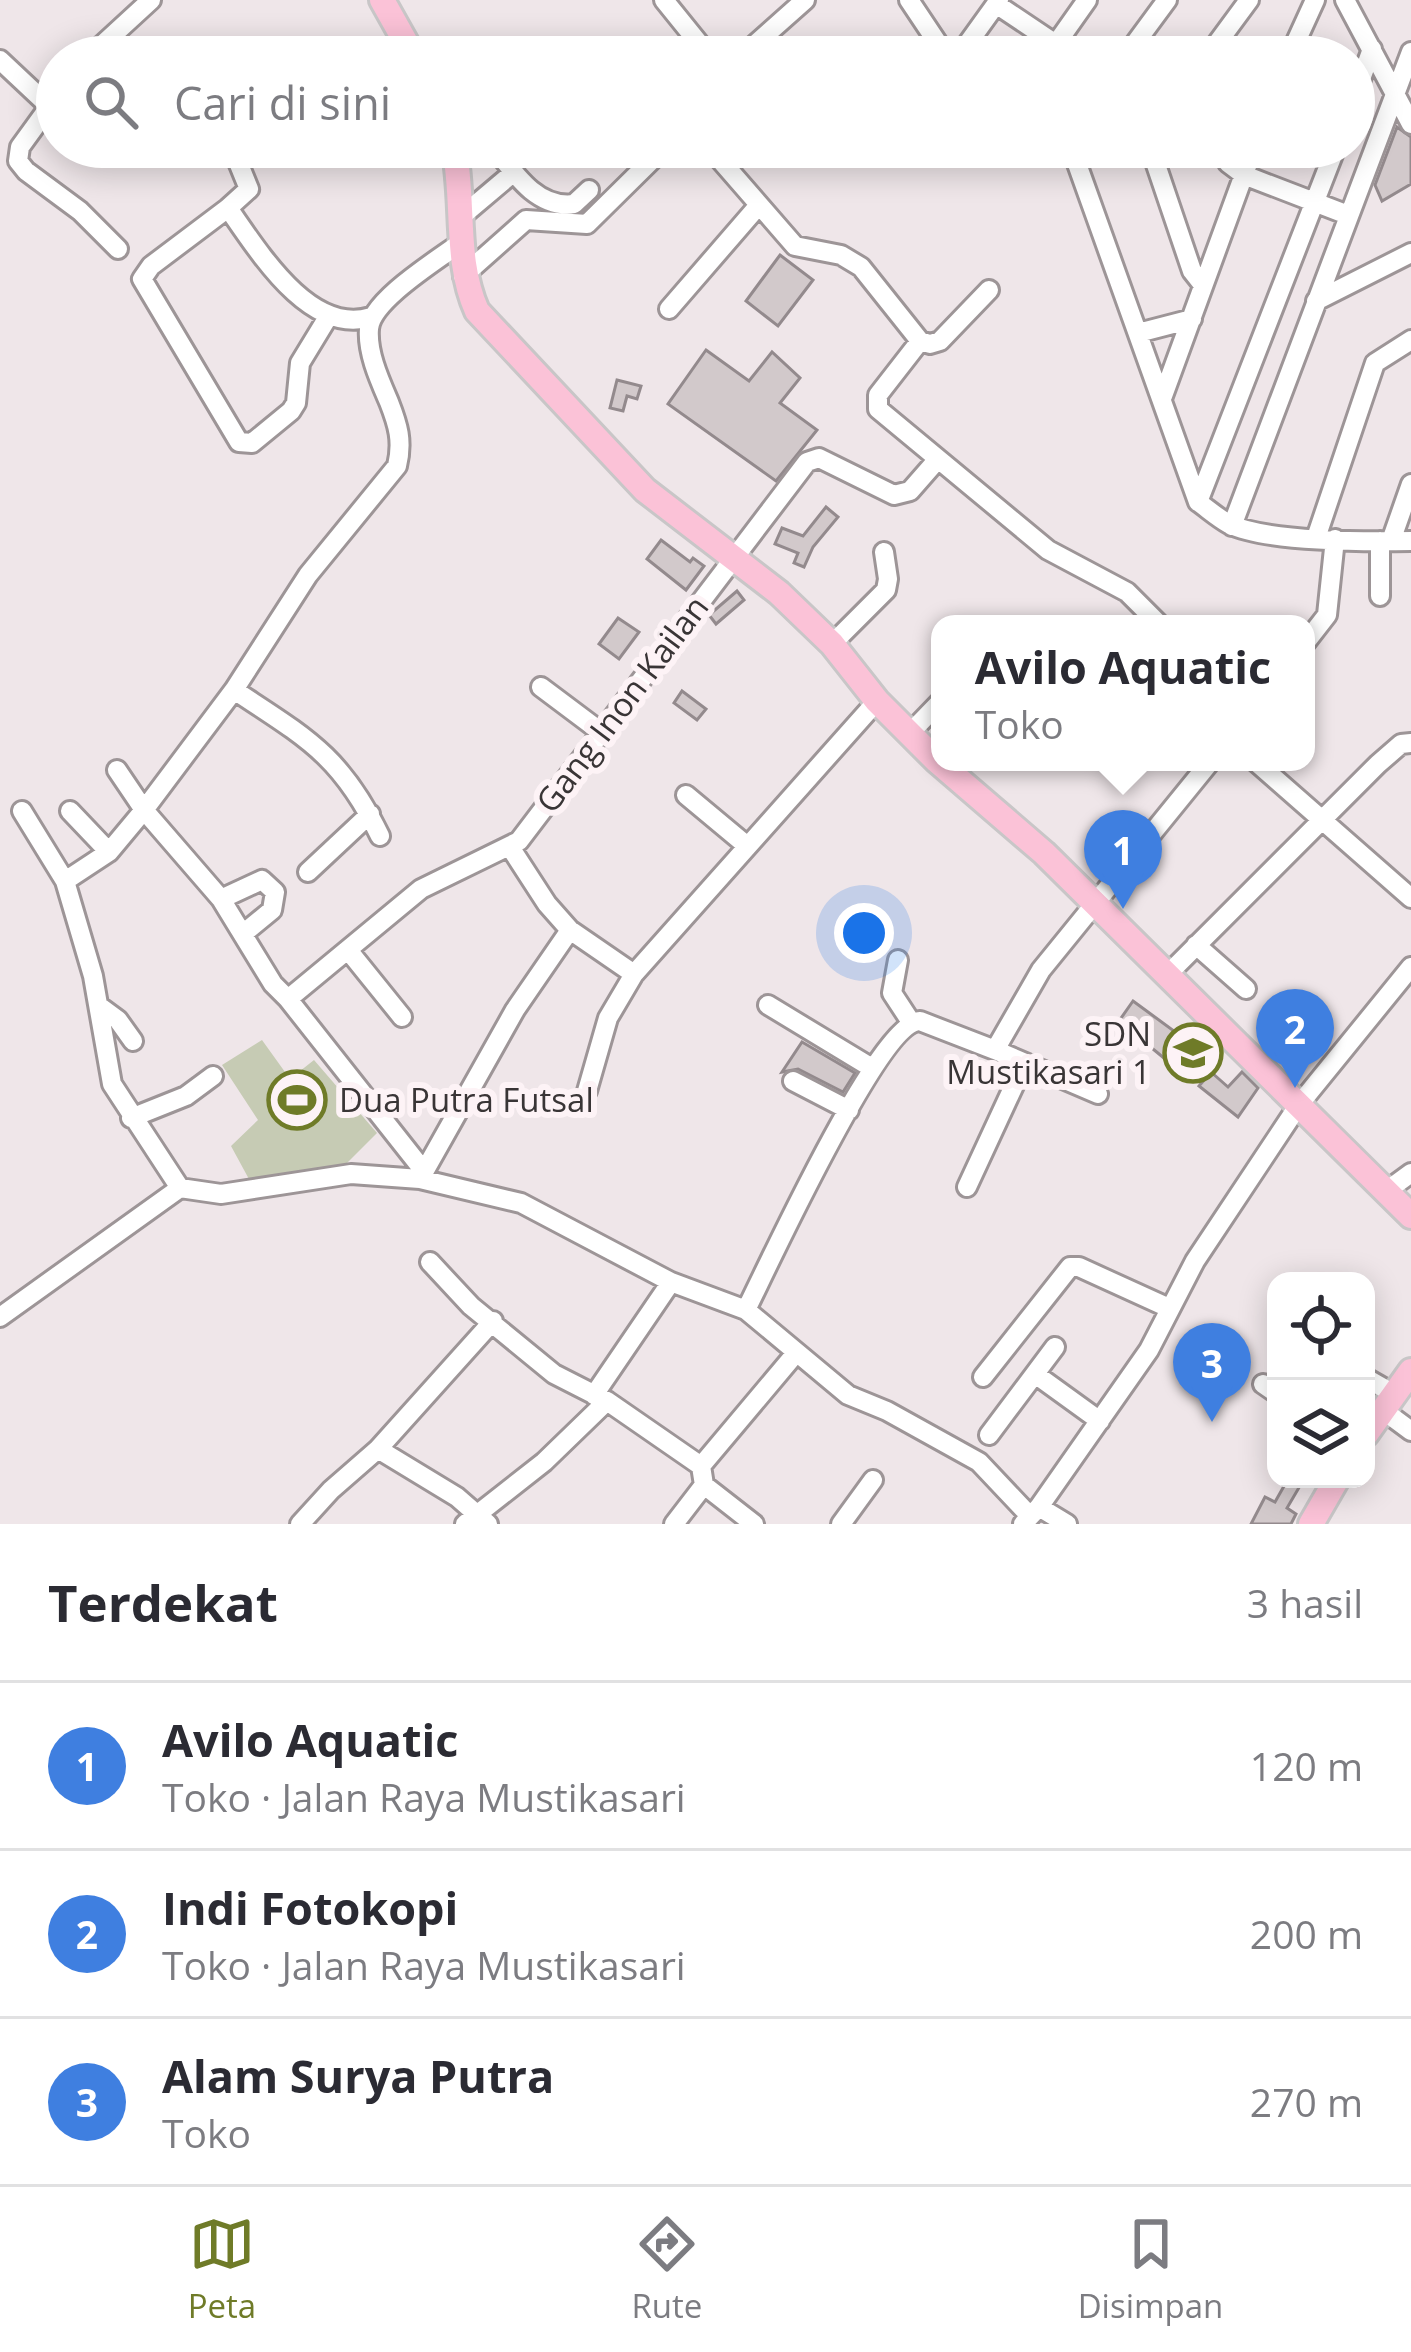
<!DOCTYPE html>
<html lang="id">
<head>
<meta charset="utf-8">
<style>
	:root { --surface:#fff; --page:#f7f7f7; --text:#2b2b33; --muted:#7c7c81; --line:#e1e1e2; --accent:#6f7b28 }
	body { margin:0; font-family:"Open Sans",sans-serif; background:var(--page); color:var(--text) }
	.controls { position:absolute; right:36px; bottom:36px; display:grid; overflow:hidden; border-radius:24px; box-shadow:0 6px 30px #0003 }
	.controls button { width:108px; height:108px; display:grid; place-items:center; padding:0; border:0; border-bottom:3px solid var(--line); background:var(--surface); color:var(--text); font:60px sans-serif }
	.you { position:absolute; left:864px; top:933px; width:42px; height:42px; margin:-30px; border:9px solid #fff; border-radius:50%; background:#1a73e8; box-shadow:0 0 0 18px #1a73e833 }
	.badge { display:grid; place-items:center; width:78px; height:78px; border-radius:50%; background:var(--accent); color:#fff; font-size:39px; font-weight:700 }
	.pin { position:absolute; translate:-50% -99px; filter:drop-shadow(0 3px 6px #0008) }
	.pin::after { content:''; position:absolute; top:63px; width:42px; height:36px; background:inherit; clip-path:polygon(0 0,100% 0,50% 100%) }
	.popup { position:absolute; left:931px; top:615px; width:384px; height:156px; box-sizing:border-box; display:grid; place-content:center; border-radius:24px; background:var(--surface); filter:drop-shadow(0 3px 9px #0005); font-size:39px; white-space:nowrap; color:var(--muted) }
	.popup b { font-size:45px; color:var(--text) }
	.popup::after { content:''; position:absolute; left:50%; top:100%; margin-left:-24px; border:24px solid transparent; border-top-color:var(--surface) }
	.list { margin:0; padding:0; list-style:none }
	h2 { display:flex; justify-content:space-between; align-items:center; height:156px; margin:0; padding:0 48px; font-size:51px }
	h2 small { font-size:39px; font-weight:400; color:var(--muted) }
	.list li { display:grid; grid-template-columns:78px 1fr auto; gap:36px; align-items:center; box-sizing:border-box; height:168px; padding:0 48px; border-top:3px solid var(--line) }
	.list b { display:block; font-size:45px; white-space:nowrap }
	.list p { margin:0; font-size:39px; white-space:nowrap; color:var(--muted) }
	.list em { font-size:39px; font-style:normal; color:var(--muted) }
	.icon { flex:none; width:66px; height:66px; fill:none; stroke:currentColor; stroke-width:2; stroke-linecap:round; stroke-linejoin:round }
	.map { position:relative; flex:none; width:1411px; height:1524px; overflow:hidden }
	.search { position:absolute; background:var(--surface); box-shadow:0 6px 30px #0003; left:36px; right:36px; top:36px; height:132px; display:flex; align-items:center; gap:30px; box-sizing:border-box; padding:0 42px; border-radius:66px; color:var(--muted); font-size:45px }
	.sheet { height:660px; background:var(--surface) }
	nav { display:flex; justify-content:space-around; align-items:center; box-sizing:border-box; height:168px; border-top:3px solid var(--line); background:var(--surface); font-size:33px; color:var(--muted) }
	nav a { display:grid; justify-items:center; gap:6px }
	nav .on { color:var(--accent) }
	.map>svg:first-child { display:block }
</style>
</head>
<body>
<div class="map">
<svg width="1411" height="1524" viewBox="0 0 1411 1524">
	<rect width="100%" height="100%" fill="#efe6e9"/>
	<path fill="#c6cbb4" d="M262 1040 290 1079 314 1060 377 1133 343 1167 250 1181 231 1146 258 1120 222 1065Z"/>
	<path fill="#d2c9cb" stroke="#938a8d" stroke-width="3" d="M1397 127 1411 137V184L1382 201 1375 185Z
		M780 255 813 280 778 326 746 301Z
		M706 350 749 381 772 352 800 378 780 403 817 430 776 481 668 404Z
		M617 380 641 386 637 399 627 396 623 411 610 408Z
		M826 507 838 517 813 547 804 567 794 563 798 553 775 544 782 528 803 536Z
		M661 540 690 562 693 558 704 566 686 590 647 559Z
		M737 591 744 600 716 624 709 615Z
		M618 618 639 632 619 659 599 644Z
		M682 691 706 709 697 720 674 703Z
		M1133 1001 1193 1045 1176 1068 1119 1021Z
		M802 1042 855 1073 843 1092 798 1069 782 1072Z
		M1211 1072 1228 1087 1242 1072 1258 1088 1238 1117 1199 1086Z
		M1288 1479H1304L1287 1508 1296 1514 1291 1524H1251L1265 1497 1275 1502Z"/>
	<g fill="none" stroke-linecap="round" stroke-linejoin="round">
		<defs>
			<path id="minor" d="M664 0 710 57
				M909 0 947 57
				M1345 0 1411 124
				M996 4 1075 57
				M1056 44 1087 0
				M89 57 151 0
				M741 57 805 0
				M958 57 999 0
				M1125 57 1167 0
				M1207 57 1249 0
				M1289 57 1315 0
				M0 60 49 106
				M57 96 20 147 18 161 26 171 80 211 118 249
				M1354 98 1372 49
				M494 147C514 173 537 209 574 204L589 190
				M709 147 795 246 841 255 861 267 920 341 878 395V409L1048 550 1127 592 1159 624
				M1071 147 1198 502C1208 509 1218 518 1229 524 1267 542 1368 542 1411 541
				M1150 147 1192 271 1203 285
				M1222 147 1228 163 1244 175 1348 215
				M238 162 249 189 228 208C259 252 310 336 371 317
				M228 208 151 266 142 279 239 442 252 443 291 411 296 403 300 363 328 317
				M462 216 514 172
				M463 241C439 259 371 300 369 329 367 353 380 381 389 402 398 425 403 441 397 466L308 575 234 690 144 810 109 852 65 881 93 976 112 1084 180 1188 221 1194 351 1174 420 1179 521 1203 671 1282 746 1310 848 1395 887 1411 979 1462 1030 1516
				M463 276 526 220 587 224 665 147
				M1316 301 1411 253
				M669 309 759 205
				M1138 333 1192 319
				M920 341 930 344 940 341 989 290
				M1163 396 1254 147
				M1198 502 1336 147
				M1232 526 1411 52
				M1316 538 1375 363 1411 340
				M1391 541 1411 484
				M1380 596V541
				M1306 642 1327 615 1335 539
				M832 644 886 590 888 579 884 552
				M541 687 601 732
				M234 690C305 737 341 755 380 836
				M911 732 940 702
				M1256 762 1411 898
				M117 770 144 810 221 899 273 984 288 999 421 889 519 841 807 462 819 458 894 495 910 491 938 459
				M686 795 746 845
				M22 811 65 881
				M70 811 109 852
				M510 847 547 904 570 930 634 974
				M308 872 370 814
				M221 899 262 880 275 892 272 910 244 933
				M1196 945 1246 989
				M348 950 402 1017
				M898 960 892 993 911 1022
				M1168 974 1378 764 1401 744 1411 743
				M288 999 423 1170
				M768 1005 872 1068
				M99 1006 118 1020 133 1041
				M995 1050 1098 1094
				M793 1081 849 1110
				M587 1091 608 1018 634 974 877 701
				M131 1118 186 1096 213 1076
				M420 1179 515 1010 570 930
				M967 1187 1024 1064
				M1385 1192 1411 1173
				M430 1262 471 1306 554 1374 607 1401 701 1466 704 1485 674 1524
				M746 1310C768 1266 879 1023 920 1021L995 1050 1041 970 1210 762
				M0 1317 180 1188
				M1035 1374 1100 1421
				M983 1377 1070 1267H1079L1169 1308
				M1366 1378 1394 1394
				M1263 1384 1276 1393
				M594 1395 671 1282
				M1384 1411 1411 1431
				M989 1435 1055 1347
				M378 1449 457 1497 488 1524
				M701 1466 796 1353
				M704 1485 754 1524
				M1039 1507 1067 1524
				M300 1524 331 1490 378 1449 493 1321
				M465 1524 544 1462 607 1401
				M841 1524 873 1480
				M1023 1524 1039 1507 1149 1350 1195 1261 1298 1106 1411 967"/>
			<path id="major" d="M382 0 414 57
				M454 147C465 202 454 260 477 311L645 490 779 593 832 644 877 701 937 761 1044 853 1411 1216
				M1366 1434 1411 1371
				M1311 1524 1337 1479"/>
		</defs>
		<use href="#minor" stroke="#9d9597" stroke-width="24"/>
		<use href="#major" stroke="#c8c6c7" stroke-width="30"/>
		<use href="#minor" stroke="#fff" stroke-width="18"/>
		<use href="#major" stroke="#fbc2d7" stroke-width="24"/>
	</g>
	<defs>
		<symbol id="school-ring" viewBox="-11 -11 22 22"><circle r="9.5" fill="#fdf3f6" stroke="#6f7b28" stroke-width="1.5"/><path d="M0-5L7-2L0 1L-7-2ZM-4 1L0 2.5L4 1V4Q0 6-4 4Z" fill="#6f7b28"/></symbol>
		<symbol id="stadium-ring" viewBox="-11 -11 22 22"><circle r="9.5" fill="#fdf3f6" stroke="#6f7b28" stroke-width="1.5"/><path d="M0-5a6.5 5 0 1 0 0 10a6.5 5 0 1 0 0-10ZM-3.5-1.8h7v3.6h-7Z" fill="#6f7b28"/></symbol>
	</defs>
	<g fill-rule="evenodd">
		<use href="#school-ring" x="1160" y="1020" width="66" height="66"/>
		<use href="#stadium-ring" x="264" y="1067" width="66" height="66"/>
	</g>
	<g text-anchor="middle" stroke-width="12" stroke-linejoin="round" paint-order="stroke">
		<g font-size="33" fill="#393536" stroke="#fdf3f6">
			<text transform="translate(622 704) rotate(-53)" y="12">Gang Inon Kailan</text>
		</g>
		<g font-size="33" fill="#393536" stroke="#fdf3f6" text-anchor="end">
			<text x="1151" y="1046">SDN<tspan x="1151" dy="38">Mustikasari 1</tspan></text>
			<text x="339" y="1112" text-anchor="start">Dua Putra Futsal</text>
		</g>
	</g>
</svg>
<div class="controls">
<button><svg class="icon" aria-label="locate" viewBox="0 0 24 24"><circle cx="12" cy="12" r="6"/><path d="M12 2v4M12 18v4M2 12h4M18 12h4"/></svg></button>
<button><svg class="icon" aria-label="layers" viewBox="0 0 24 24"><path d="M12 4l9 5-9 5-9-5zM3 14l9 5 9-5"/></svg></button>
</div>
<div class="you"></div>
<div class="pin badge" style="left:1123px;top:909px;background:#3f7fe0">1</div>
<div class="popup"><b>Avilo Aquatic</b>Toko</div>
<div class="pin badge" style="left:1295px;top:1088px;background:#3f7fe0">2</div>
<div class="pin badge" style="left:1212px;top:1422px;background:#3f7fe0">3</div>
<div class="search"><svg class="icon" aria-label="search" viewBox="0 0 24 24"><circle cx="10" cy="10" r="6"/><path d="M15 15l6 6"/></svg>Cari di sini</div>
</div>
<section class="sheet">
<h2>Terdekat<small>3 hasil</small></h2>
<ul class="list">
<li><span class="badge" style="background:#3f7fe0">1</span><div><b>Avilo Aquatic</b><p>Toko · Jalan Raya Mustikasari</p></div><em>120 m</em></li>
<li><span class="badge" style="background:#3f7fe0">2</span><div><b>Indi Fotokopi</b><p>Toko · Jalan Raya Mustikasari</p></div><em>200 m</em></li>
<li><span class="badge" style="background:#3f7fe0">3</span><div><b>Alam Surya Putra</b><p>Toko</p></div><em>270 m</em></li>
</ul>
</section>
<nav>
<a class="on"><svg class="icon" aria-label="map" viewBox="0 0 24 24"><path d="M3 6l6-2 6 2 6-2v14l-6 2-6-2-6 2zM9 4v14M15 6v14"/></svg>Peta</a>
<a><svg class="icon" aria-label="directions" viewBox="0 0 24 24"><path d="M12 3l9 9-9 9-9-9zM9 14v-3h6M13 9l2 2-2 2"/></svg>Rute</a>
<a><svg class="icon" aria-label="saved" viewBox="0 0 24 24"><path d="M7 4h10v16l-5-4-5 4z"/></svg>Disimpan</a>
</nav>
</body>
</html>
